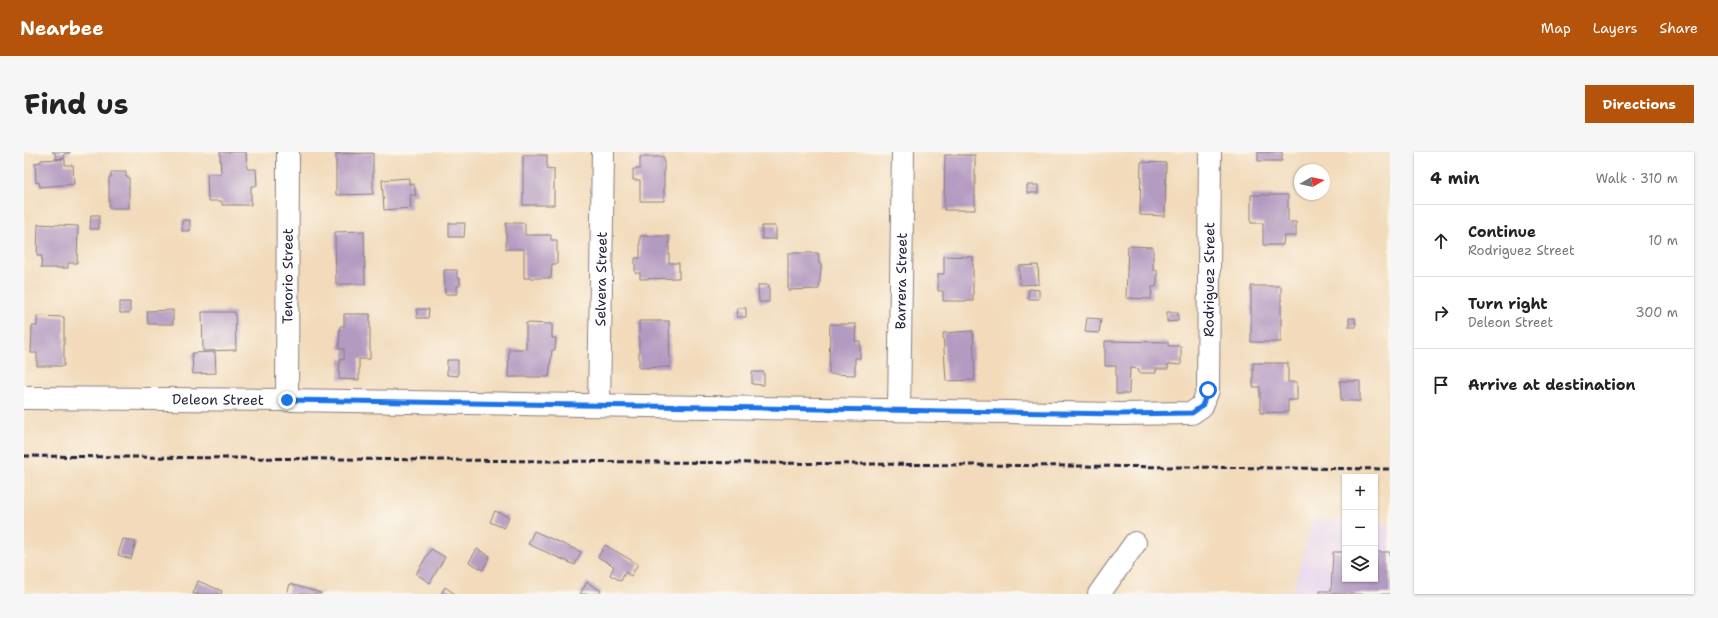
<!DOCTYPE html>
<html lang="en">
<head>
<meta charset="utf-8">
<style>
	:root { --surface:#fff; --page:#f6f6f6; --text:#222; --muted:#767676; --line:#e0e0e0; --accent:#b45309 }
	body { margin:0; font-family:"Shantell Sans",sans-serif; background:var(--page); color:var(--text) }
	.controls { position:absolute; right:12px; bottom:12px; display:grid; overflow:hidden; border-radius:0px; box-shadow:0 1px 3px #0004 }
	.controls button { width:36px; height:36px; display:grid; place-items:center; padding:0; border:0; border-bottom:1px solid var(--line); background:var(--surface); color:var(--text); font:20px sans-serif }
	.compass { position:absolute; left:1270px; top:12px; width:36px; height:36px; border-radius:50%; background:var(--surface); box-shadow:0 1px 3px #0004; rotate:81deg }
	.stop { position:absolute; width:12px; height:12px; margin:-9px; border:3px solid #1a73e8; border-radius:50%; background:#fff }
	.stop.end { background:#1a73e8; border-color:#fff; box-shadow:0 1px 4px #0008 }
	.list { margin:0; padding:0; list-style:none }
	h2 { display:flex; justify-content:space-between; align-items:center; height:52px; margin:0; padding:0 16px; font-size:17px }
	h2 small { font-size:13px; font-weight:400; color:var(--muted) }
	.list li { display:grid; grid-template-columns:26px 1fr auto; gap:12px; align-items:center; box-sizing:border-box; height:72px; padding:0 16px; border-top:1px solid var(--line) }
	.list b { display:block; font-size:15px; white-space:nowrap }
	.list p { margin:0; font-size:13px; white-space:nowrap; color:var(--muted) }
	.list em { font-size:13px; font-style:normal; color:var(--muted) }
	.icon { flex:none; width:22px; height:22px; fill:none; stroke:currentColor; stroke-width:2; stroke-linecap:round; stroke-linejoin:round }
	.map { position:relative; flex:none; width:1366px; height:442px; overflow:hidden; border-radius:0px }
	header { display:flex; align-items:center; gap:24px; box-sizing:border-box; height:56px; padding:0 20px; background:var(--accent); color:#fff }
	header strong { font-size:19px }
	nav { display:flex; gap:22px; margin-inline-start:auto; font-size:14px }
	.intro { display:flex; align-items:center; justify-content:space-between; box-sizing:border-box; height:96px; padding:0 24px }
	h1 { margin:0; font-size:28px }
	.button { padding:10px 18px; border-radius:0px; background:var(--accent); color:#fff; font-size:14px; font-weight:700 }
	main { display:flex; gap:24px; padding:0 24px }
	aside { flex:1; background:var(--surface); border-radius:0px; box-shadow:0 1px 3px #0004 }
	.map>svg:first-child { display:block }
</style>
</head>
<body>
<header>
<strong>Nearbee</strong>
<nav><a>Map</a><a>Layers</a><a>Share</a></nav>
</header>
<div class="intro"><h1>Find us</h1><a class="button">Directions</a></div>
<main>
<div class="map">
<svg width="1366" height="442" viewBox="0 0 1366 442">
	<rect width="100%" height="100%" fill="#fbf7ec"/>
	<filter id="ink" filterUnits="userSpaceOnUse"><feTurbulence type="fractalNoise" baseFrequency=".025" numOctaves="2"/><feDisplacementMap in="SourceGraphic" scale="8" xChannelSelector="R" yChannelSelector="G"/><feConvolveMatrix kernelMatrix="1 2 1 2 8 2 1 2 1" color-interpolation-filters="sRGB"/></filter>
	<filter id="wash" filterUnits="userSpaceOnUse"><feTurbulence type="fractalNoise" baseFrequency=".012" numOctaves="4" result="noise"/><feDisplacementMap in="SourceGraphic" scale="16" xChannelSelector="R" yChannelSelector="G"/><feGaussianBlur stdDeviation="0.9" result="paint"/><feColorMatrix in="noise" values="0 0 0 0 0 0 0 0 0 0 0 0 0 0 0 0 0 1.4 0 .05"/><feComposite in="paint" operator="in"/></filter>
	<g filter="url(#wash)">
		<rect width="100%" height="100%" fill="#f2daba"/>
		<path fill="#e6d2f0" d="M1289 367 1321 369V427H1351V371L1366 372V442H1268Z"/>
		<g id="blocks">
			<path fill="#b39ac1" d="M28 0H46V1L40 2 41 6 32 7 31 1Z
				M196 0H222L223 17H232L233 34H227V53H198V49H184L183 22H197Z
				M1234 0H1258V9H1234Z
				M349 1V42L312 43V2Z
				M499 3H523V18L530 17V53H499Z
				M921 3H951V58H920Z
				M616 5H640V49H616V28H609V17H616Z
				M41 7V13H49L50 32 16 35 15 30 12 31 11 11 17 10V8Z
				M1117 10 1142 11 1141 64 1116 63Z
				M87 20H102V25H105V56H85V25H87Z
				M385 26V32H390L392 43H386L387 56 360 58 358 28Z
				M1003 33H1014V41H1003Z
				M1227 43H1264V70H1272V84H1260L1259 93H1239V71H1227Z
				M67 63H75V77H66Z
				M158 68H166V79H158Z
				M425 71H441L440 85H425Z
				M482 71H501V83H527V88H533V112H528L527 126H500V97H482Z
				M14 72 54 74 53 111H44V116H17L18 104H13Z
				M738 74H752V87H738Z
				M340 79 341 132H312L311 80Z
				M616 84H645V111H655V126L616 127V121H611V106H616Z
				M1104 94 1129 95V118H1133V130L1132 135H1128L1127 147 1102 146Z
				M764 101H794L795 112H797V116L795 137 764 138Z
				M920 104 949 105V149H919V139H914V122H920Z
				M1014 113 1015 132 996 133 995 114Z
				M420 118H433V126H436V134H433V142H421Z
				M734 133H745V150H735Z
				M1227 134H1257V190H1227Z
				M1005 137 1015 138V147H1004Z
				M96 150H106V161H96Z
				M714 156H722V165H713Z
				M393 157H405L404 166H393Z
				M149 158V172H124L123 159Z
				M178 160H211L212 198 179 199Z
				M1143 160H1154V169L1143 170Z
				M320 162H346V207H335V228L315 227 316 207 320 208V197H315L316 174H320Z
				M13 164 40 165V214H13V201H7L8 174H13Z
				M1063 166 1077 167 1075 181 1061 180Z
				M1325 166H1331L1332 175H1325Z
				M615 169H645L646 215 615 216Z
				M502 171 528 172V186H532L531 198H528L525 225H484L485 197H502Z
				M806 172H832L831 189H836V206H831V223L805 222Z
				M949 179 951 228 922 229 919 181Z
				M1081 189 1144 190V194H1157V213L1144 212V217H1132V221H1115V217L1106 216 1105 242H1092V214H1081Z
				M191 200 192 221 169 222 168 201Z
				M423 208H434V224L423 223Z
				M1229 211H1264V230H1273V248H1264V260L1236 261V235H1229Z
				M728 220H740V233L728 232Z
				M1316 229H1336V249H1317Z
				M471 359 485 365 480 376 466 370Z
				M510 379 557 400 551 413 504 392Z
				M99 387 112 390 107 407 94 403Z
				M581 393 614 412 607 424 601 420 597 429 586 423 590 414 574 405Z
				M407 397 421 405 406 431 392 422Z
				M453 397 466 404 459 418 445 410Z
				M1309 400H1321V427H1351V400H1366V442H1296V439H1307Z
				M174 429 198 439 197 442H169Z
				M563 430 577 439 575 442H556Z
				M266 432 297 441V442H263Z
				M421 435 431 442H417Z"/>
		</g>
	</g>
	<g filter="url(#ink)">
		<use href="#blocks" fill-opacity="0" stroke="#8a7e7a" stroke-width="1"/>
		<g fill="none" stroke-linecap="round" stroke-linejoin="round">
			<defs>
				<g id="minor">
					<path id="s1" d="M0 246 263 248 1096 262 1168 261 1178 254 1184 238 1186 0"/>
					<path id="s2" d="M263 248 264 0"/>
					<path id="s3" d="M575 253 579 0"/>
					<path id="s4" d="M875 258 879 0"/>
					<path d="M1075 442 1111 391"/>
				</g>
			</defs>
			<use href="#minor" stroke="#8a7e7a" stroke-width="24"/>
			<use href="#minor" stroke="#fff" stroke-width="22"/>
			<path stroke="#22223b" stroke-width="3" stroke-dasharray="6 3" stroke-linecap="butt" d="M0 304 1366 317"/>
		</g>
	</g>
	<g fill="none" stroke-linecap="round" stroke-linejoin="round" filter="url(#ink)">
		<path stroke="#1a73e8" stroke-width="5" d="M263 248 1096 262 1168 261 1178 254 1184 238"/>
	</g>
	<g text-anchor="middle" stroke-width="3" stroke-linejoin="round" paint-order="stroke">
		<g font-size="14" fill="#22223b" stroke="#fbf7ec">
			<text dy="5" stroke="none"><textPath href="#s2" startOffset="124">Tenorio Street</textPath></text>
			<text dy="5" stroke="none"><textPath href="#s3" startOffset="126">Selvera Street</textPath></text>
			<text dy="5" stroke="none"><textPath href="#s1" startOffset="1308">Rodriguez Street</textPath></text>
			<text dy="5" stroke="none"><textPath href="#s4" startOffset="129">Barrera Street</textPath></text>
			<text dy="5" stroke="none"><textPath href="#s1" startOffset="194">Deleon Street</textPath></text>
		</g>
	</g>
</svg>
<div class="controls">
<button>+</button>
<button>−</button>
<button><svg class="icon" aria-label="layers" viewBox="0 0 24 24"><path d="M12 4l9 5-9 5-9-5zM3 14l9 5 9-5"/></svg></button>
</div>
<svg class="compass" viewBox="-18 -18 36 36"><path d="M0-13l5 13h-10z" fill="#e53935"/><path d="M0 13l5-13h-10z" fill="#767676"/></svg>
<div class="stop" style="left:1184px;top:238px"></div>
<div class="stop end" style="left:263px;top:248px"></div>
</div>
<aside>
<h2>4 min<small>Walk · 310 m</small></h2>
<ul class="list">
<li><svg class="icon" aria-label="ahead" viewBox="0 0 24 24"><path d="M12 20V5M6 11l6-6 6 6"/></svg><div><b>Continue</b><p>Rodriguez Street</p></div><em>10 m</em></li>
<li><svg class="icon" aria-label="right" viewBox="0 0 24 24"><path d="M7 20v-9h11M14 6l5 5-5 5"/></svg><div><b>Turn right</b><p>Deleon Street</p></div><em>300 m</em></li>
<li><svg class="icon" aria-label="arrive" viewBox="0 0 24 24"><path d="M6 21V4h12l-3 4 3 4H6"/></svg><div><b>Arrive at destination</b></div></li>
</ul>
</aside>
</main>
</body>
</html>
